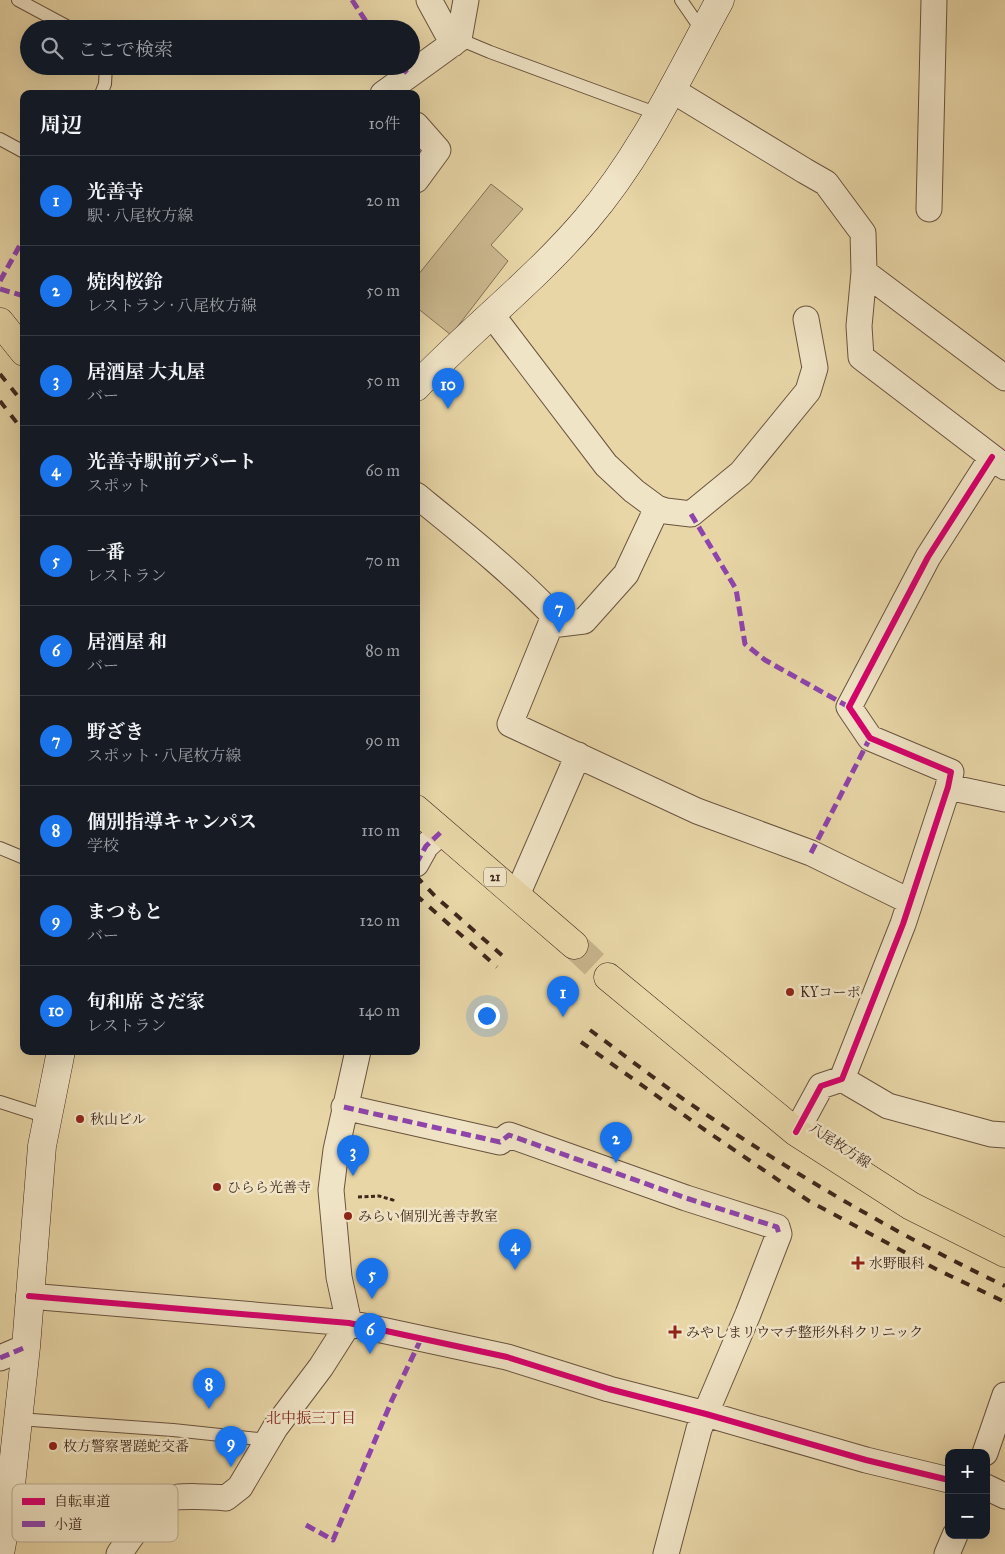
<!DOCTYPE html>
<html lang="ja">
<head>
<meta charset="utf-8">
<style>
	:root { --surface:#171b24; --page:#242831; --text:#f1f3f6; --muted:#9ea1a6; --line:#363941; --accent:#1a73e8 }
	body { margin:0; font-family:"IM FELL Great Primer","Noto Serif JP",serif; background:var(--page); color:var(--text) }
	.controls { position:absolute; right:15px; bottom:15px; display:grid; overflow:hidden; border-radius:10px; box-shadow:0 5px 20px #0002 }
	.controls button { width:45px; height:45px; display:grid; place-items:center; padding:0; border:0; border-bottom:1px solid var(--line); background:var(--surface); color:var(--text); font:25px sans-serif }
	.you { position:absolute; left:486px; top:1015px; width:18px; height:18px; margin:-12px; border:4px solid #fff; border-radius:50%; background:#1a73e8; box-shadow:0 0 0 8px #1a73e833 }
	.badge { display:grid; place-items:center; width:32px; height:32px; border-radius:50%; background:var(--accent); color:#fff; font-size:16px; font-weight:700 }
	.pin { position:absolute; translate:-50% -41px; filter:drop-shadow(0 1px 2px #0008) }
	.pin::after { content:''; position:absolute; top:26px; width:18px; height:15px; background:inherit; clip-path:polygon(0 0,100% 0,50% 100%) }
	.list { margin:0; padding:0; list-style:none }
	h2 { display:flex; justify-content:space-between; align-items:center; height:65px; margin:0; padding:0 20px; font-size:21px }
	h2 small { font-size:16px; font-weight:400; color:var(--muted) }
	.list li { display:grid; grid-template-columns:32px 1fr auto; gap:15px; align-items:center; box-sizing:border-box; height:90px; padding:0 20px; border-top:1px solid var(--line) }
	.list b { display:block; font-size:19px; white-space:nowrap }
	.list p { margin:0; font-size:16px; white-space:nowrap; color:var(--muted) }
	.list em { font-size:16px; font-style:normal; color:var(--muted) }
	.icon { flex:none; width:28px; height:28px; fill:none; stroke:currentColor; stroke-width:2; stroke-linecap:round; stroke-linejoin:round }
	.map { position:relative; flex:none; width:1005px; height:1554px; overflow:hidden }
	.search { position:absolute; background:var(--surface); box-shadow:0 5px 20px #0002; left:20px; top:20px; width:400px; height:55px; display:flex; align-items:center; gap:12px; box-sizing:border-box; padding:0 18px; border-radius:28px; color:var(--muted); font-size:19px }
	.panel { position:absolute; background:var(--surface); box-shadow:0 5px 20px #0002; left:20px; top:90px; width:400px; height:965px; border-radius:10px }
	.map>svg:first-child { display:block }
</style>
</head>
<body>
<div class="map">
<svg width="1005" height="1554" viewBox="0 0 1005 1554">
	<rect width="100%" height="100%" fill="#e8d6a7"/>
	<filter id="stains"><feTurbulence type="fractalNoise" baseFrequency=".004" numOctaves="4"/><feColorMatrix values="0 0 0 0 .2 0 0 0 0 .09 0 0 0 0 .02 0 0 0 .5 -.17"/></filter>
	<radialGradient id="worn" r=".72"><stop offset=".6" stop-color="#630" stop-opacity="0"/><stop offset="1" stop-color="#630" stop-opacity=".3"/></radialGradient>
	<path fill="#cbb88f" stroke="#857056" d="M491 184 523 209 491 245 508 261 451 335 416 307V274L418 275Z"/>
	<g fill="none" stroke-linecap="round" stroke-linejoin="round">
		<path stroke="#c6b38b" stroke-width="28" stroke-dasharray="28 14" stroke-linecap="butt" d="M574 945 608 977"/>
		<defs>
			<path id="lane" d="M18 0 72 29
				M681 0 703 32
				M459 39 490 52 658 114
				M101 94 105 84 106 66
				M0 139 24 152
				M0 848 24 858
				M0 1102 47 1117
				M18 1419 173 1430 267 1440"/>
			<path id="street" d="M429 0 453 44
				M672 90 805 171 826 183 863 233 864 272 859 326 861 357 1005 467
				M383 94 459 39 466 0
				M416 125 438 150 416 180
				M929 209 934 0
				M864 272 1005 378
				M492 315 606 465 634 491 657 508 666 511 691 514 741 473 808 391 815 368 806 319
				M416 495C464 534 512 572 554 616L510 724 697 811 811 853 909 901
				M551 625 584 621 626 574 657 508
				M948 787 1005 799
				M416 864 426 846 441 832
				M517 895 578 755
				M842 1079 888 1106 991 1134 1005 1135
				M344 1107 500 1142 509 1135 686 1198 777 1227 779 1234 748 1314 699 1429 666 1554
				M796 1132 821 1086 842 1079 903 924 948 787 951 772 870 738 849 707 928 557 992 457
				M29 1296 349 1323 507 1357 609 1389 706 1414 866 1460 949 1480
				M0 1358 26 1347
				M985 1453 1005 1395
				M986 1487 1005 1496
				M119 1554C129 1540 151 1505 168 1499 177 1495 215 1497 226 1498L240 1487 275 1428 321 1367 349 1323 339 1277 331 1190 336 1150 358 1051
				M947 1554 955 1535"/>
			<path id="secondary" d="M416 387C471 329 535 280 586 220 642 155 679 75 720 0
				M0 1554 9 1503 26 1347 42 1146 61 1051"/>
			<path id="primary" d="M0 322 24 352
				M416 809 574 945
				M608 977 796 1132 911 1206 1005 1253"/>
		</defs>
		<use href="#lane" stroke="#69533f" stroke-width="14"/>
		<use href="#street" stroke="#69533f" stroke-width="27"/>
		<use href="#secondary" stroke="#3f271c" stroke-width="29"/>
		<use href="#primary" stroke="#3f271c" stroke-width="29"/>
		<path stroke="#3f271c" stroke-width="3" stroke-dasharray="4 2.5" stroke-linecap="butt" d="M358 1197 379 1196 393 1200V1197"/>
		<use href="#lane" stroke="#f0e4c6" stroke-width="12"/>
		<use href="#street" stroke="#f0e4c6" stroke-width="25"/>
		<use href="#secondary" stroke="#f0e4c6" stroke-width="28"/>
		<use href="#primary" stroke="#e8d6a7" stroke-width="28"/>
		<path stroke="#3f271c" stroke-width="4" stroke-dasharray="9 9" stroke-linecap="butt" d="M0 374 24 404
			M0 401 24 432
			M416 876 436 897 505 958
			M416 895 497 967
			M590 1030C631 1060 671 1092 713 1119 806 1181 904 1238 1005 1286
			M581 1042 705 1130 809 1201 938 1270 1005 1302"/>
		<path stroke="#8e44ad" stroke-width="5" stroke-dasharray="10 5" stroke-linecap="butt" d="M352 0 371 29
			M400 66 409 75
			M0 281 24 238
			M0 289 24 296
			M691 514 736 589 745 644 765 660 849 707
			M811 853 870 738
			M416 864 426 846 441 832
			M344 1107 500 1142 509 1135 686 1198 777 1227 779 1234
			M0 1358 26 1347
			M306 1525 333 1540 392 1400 421 1339"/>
		<defs>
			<path id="cycleway" d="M796 1132 821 1086 842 1079 903 924 948 787 951 772 870 738 849 707 928 557 992 457
				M29 1296 349 1323 507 1357 609 1389 706 1414 866 1460 949 1480"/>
		</defs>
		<use href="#cycleway" stroke="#f0e4c6" stroke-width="9"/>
		<use href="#cycleway" stroke="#d6006c" stroke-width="6"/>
	</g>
	<g fill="#8f2418" stroke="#f0e4c6" stroke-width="2">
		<circle cx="790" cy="992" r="5"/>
		<circle cx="80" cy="1119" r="5"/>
		<circle cx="217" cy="1187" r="5"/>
		<circle cx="348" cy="1216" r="5"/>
		<path d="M855.5 1255.5h5v5h5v5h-5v5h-5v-5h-5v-5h5z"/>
		<path d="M672.5 1324.5h5v5h5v5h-5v5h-5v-5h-5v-5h5z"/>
		<circle cx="53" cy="1446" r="5"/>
	</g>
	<g text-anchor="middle" stroke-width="5" stroke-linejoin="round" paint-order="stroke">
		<rect fill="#f0e4c6" stroke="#74604f" stroke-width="1" x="484" y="867.5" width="22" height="19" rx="4"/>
		<g font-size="12" font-weight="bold" fill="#3f271c">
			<text x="495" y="881">21</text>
		</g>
		<g font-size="14" fill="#3f271c" stroke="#f0e4c6" text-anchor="start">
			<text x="800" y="997">KYコーポ</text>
			<text x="90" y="1124">秋山ビル</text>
			<text x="227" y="1192">ひらら光善寺</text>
			<text x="358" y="1221">みらい個別光善寺教室</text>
			<text x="869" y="1268">水野眼科</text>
			<text x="686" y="1337">みやしまリウマチ整形外科クリニック</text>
			<text x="63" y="1451">枚方警察署蹉蛇交番</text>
		</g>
		<g font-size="14" fill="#3f271c" stroke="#f0e4c6">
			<text transform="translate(840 1145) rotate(33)" y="5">八尾枚方線</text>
		</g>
		<g font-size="15" fill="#7a1f14" stroke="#f0e4c6">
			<text x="311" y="1423">北中振三丁目</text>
		</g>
	</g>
	<rect x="12" y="1484" width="166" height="58" rx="8" fill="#f0e4c6" stroke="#bbab93" stroke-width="1"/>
	<rect x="22" y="1498" width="23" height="7" fill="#d6006c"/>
	<rect x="22" y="1521" width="23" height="6" fill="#8e44ad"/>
	<g font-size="14" fill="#3f271c">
		<text x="54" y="1506">自転車道</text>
		<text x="54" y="1529">小道</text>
	</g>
	<rect width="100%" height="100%" filter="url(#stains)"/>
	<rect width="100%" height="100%" fill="url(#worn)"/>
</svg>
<div class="controls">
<button>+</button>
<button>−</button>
</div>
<div class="you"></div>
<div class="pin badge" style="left:563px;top:1017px">1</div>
<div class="pin badge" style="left:616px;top:1163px">2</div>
<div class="pin badge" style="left:353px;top:1176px">3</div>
<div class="pin badge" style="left:515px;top:1270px">4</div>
<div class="pin badge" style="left:372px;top:1299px">5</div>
<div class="pin badge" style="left:370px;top:1354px">6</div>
<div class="pin badge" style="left:559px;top:633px">7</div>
<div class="pin badge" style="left:209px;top:1409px">8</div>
<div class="pin badge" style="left:231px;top:1467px">9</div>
<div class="pin badge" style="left:448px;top:409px">10</div>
<div class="search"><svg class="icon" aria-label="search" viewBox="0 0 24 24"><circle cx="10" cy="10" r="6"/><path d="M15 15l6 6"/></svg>ここで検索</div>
<section class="panel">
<h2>周辺<small>10件</small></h2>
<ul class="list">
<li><span class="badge">1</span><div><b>光善寺</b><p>駅 · 八尾枚方線</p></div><em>20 m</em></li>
<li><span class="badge">2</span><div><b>焼肉桜鈴</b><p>レストラン · 八尾枚方線</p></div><em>50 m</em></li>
<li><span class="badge">3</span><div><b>居酒屋 大丸屋</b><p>バー</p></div><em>50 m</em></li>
<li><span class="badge">4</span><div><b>光善寺駅前デパート</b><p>スポット</p></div><em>60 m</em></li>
<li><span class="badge">5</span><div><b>一番</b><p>レストラン</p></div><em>70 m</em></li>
<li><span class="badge">6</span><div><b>居酒屋 和</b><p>バー</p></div><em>80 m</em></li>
<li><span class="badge">7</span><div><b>野ざき</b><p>スポット · 八尾枚方線</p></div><em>90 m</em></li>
<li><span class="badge">8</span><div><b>個別指導キャンパス</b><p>学校</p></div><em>110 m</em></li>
<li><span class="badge">9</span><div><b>まつもと</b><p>バー</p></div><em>120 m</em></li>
<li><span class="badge">10</span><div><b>旬和席 さだ家</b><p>レストラン</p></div><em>140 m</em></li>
</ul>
</section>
</div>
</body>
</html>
